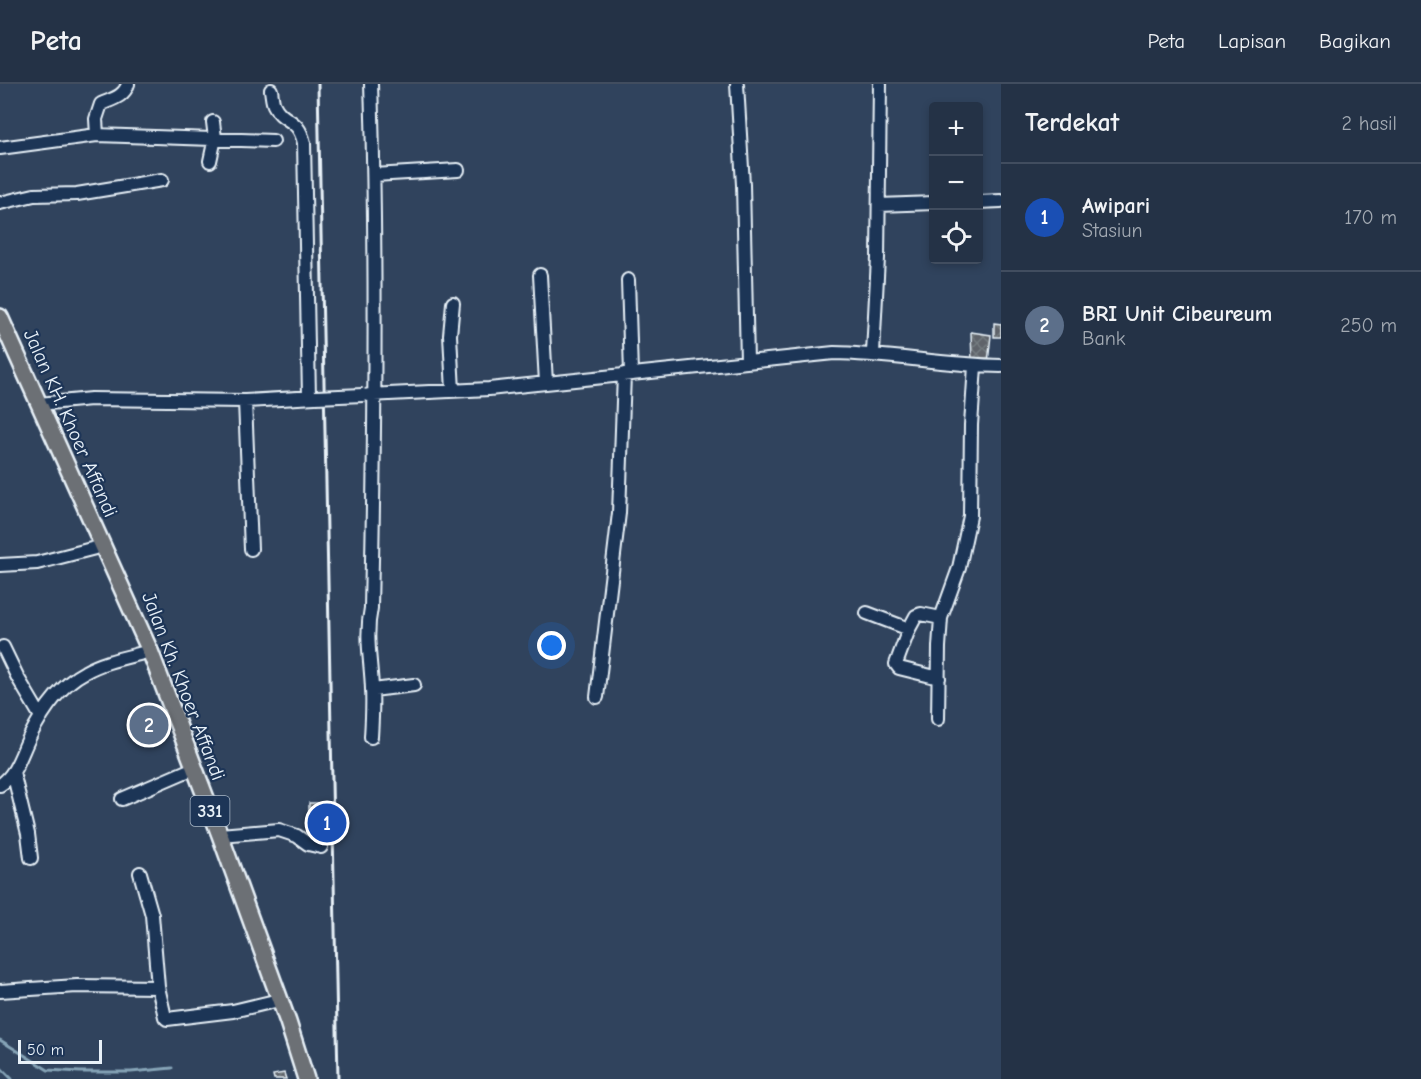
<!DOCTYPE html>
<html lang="id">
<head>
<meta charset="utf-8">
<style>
	:root { --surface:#243246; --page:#303e51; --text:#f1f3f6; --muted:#a3aab3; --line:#414d5f; --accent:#ffd166 }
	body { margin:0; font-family:"Comic Neue",sans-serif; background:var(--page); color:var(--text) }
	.controls { position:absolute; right:18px; top:18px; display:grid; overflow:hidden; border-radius:6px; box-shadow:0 3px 9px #0003 }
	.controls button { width:54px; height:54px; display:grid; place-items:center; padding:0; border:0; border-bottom:2px solid var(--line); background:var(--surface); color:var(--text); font:30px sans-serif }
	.scale { position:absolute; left:18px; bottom:15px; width:84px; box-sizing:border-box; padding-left:6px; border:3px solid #e8f1f8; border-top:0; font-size:16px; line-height:21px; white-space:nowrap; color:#e8f1f8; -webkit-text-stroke:4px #1d3557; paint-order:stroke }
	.you { position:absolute; left:552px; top:562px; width:21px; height:21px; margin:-15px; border:4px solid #fff; border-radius:50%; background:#1a73e8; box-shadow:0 0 0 9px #1a73e833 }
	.badge { display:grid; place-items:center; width:39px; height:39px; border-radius:50%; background:var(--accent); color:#fff; font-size:20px; font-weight:700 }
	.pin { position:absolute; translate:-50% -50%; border:3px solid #fff; box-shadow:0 2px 6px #0006 }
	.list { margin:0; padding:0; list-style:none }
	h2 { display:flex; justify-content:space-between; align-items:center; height:78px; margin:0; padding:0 24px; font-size:26px }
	h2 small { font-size:20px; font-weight:400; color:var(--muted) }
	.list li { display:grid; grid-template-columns:39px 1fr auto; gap:18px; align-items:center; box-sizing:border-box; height:108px; padding:0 24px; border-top:2px solid var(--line) }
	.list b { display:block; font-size:22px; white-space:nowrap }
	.list p { margin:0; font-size:20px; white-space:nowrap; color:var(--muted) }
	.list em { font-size:20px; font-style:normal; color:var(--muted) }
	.icon { flex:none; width:33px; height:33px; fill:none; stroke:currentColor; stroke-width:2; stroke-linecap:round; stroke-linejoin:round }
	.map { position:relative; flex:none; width:1001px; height:995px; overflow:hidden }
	header { display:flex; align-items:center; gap:36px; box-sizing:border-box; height:84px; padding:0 30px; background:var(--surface); border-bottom:2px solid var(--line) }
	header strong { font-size:28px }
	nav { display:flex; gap:33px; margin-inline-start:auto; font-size:21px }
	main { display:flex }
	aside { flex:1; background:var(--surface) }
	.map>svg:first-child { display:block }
</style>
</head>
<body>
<header>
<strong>Peta</strong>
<nav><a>Peta</a><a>Lapisan</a><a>Bagikan</a></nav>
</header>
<main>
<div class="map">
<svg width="1001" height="995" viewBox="0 0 1001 995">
	<defs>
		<pattern id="building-cross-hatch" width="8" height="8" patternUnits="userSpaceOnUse" patternTransform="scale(1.5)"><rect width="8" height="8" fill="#5e646a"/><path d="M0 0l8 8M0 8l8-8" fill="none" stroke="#757b80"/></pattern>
	</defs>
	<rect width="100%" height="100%" fill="#30435d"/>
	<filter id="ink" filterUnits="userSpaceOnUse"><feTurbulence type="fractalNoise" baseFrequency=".0167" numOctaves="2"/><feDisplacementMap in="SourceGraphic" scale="12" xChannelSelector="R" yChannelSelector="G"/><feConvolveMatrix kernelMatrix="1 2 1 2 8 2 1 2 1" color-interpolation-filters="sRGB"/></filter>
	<g filter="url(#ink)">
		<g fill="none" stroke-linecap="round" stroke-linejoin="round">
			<path stroke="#86a4b7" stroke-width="3" d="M0 956 48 986 80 988H131L172 984
				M0 983 12 995"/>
		</g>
		<path fill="url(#building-cross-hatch)" stroke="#e8f1f8" stroke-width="1.5" d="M994 239 1001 240V253H994Z
			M971 248 991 251 988 279 972 278Z
			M309 719H324V758H309Z
			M284 989 286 995H274L273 991Z"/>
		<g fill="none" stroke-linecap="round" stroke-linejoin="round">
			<defs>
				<path id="minor" d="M371 0C377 175 375 349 371 524 365 553 371 576 372 605 373 620 372 637 371 653
					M737 0 743 101 747 277
					M271 6C272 11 272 17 274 21 283 40 298 32 304 59L309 313
					M97 51 96 35 101 20C112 15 124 13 128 0
					M0 64 97 51 273 57
					M210 77 215 54 213 38
					M374 91 458 86
					M978 118 1001 117
					M0 119 34 111 77 110 162 96
					M879 121 934 119
					M540 191 546 299
					M628 196 631 289
					M873 269 878 174 880 0
					M453 307 450 251 453 219
					M369 311 489 305 834 269C890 270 945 281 1001 282
					M245 317 251 465
					M39 320 91 315 245 317 315 313
					M0 481 37 479 103 462
					M867 529 909 545
					M3 563 18 594 41 633
					M939 594 899 584 896 580 909 545 916 532 921 530 941 534
					M373 606 414 601
					M597 613 619 429 624 290
					M938 635 939 563 941 534 959 484 970 432 971 341 975 282
					M13 688 28 750 31 774
					M0 701C16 691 21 670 29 654 41 630 60 601 85 588 104 577 129 573 150 567
					M122 715 194 684
					M220 751 279 746 297 752 308 760 321 763
					M140 789 152 831 158 903 165 933 167 935 233 927 279 916
					M0 907 77 902 158 903"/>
				<path id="major" d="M0 233 150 567 220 751 288 938 306 995"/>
			</defs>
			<use href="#minor" stroke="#e8f1f8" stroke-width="16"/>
			<use href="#major" stroke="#e8f1f8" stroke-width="20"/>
			<use href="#minor" stroke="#1d3557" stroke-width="12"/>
			<use href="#major" stroke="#6c6f75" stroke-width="15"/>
			<path stroke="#e8f1f8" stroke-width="3" d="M318 0 338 995"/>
			<defs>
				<path id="minor-bridge" d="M316 313 363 311"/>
			</defs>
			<use href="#minor-bridge" stroke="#e8f1f8" stroke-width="16" stroke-linecap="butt"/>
			<use href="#minor-bridge" stroke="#1d3557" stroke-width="12"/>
		</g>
	</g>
	<g text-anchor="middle" stroke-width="4.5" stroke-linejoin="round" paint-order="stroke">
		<rect fill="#1d3557" stroke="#abb9c8" stroke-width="1.5" x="190.5" y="712" width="39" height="30" rx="4.5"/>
		<g font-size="18" font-weight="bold" fill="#e8f1f8">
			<text x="210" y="733">331</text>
		</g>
		<g font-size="20" fill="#e8f1f8" stroke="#1d3557">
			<text transform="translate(71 339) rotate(66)" y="7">Jalan KH. Khoer Affandi</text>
			<text transform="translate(184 602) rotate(69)" y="7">Jalan Kh. Khoer Affandi</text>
		</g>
	</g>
</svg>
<div class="controls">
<button>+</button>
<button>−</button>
<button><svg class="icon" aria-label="locate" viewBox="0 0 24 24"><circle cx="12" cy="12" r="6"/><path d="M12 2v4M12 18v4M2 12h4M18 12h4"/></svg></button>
</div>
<div class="scale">50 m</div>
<div class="you"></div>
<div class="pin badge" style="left:327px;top:739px;background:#1a4fb4">1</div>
<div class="pin badge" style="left:149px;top:641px;background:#5c6f8a">2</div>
</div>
<aside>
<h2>Terdekat<small>2 hasil</small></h2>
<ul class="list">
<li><span class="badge" style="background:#1a4fb4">1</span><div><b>Awipari</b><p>Stasiun</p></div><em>170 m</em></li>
<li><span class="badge" style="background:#5c6f8a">2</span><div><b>BRI Unit Cibeureum</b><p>Bank</p></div><em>250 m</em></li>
</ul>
</aside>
</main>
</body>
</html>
